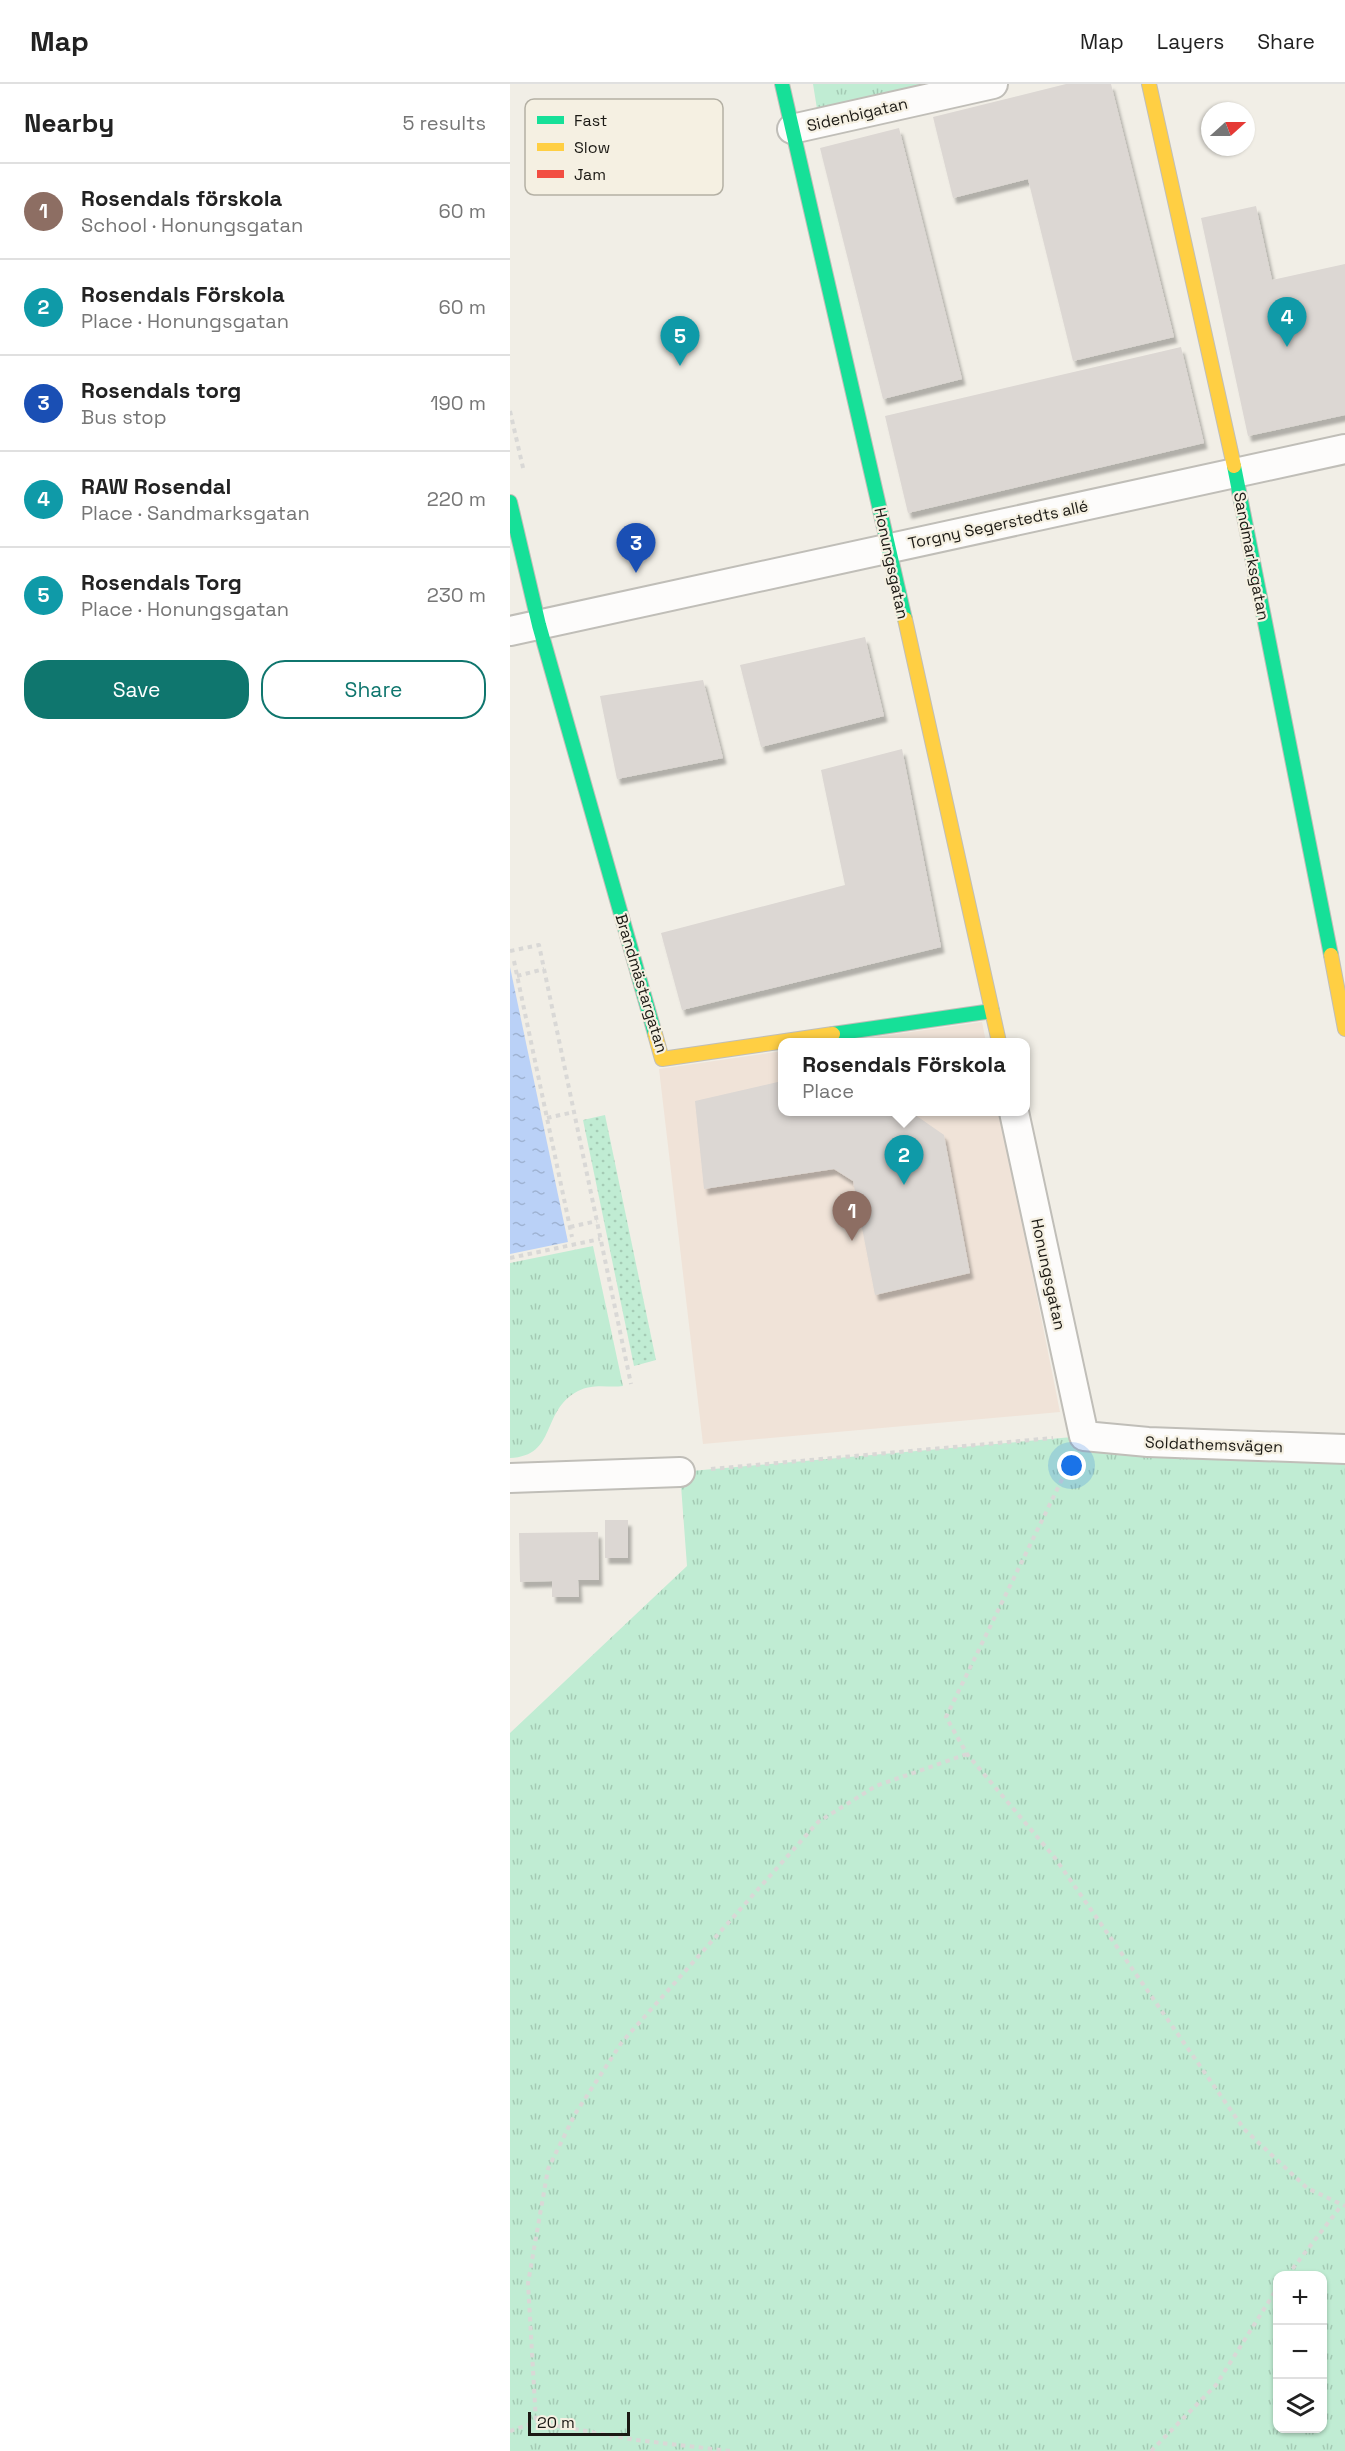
<!DOCTYPE html>
<html lang="en">
<head>
<meta charset="utf-8">
<style>
	:root { --surface:#fff; --page:#f6f6f6; --text:#222; --muted:#767676; --line:#e0e0e0; --accent:#0f766e }
	body { margin:0; font-family:"Space Grotesk",sans-serif; background:var(--page); color:var(--text) }
	.controls { position:absolute; right:18px; bottom:18px; display:grid; overflow:hidden; border-radius:12px; box-shadow:0 2px 4px #0004 }
	.controls button { width:54px; height:54px; display:grid; place-items:center; padding:0; border:0; border-bottom:2px solid var(--line); background:var(--surface); color:var(--text); font:30px sans-serif }
	.compass { position:absolute; left:691px; top:18px; width:54px; height:54px; border-radius:50%; background:var(--surface); box-shadow:0 2px 4px #0004; rotate:69deg }
	.scale { position:absolute; left:18px; bottom:15px; width:102px; box-sizing:border-box; padding-left:6px; border:3px solid #1b1914; border-top:0; font-size:16px; line-height:21px; white-space:nowrap; color:#1b1914; -webkit-text-stroke:4px #f5f0e2; paint-order:stroke }
	.you { position:absolute; left:562px; top:1382px; width:21px; height:21px; margin:-15px; border:4px solid #fff; border-radius:50%; background:#1a73e8; box-shadow:0 0 0 9px #1a73e833 }
	.badge { display:grid; place-items:center; width:39px; height:39px; border-radius:50%; background:var(--accent); color:#fff; font-size:20px; font-weight:700 }
	.pin { position:absolute; translate:-50% -50px; filter:drop-shadow(0 2px 3px #0008) }
	.pin::after { content:''; position:absolute; top:32px; width:21px; height:18px; background:inherit; clip-path:polygon(0 0,100% 0,50% 100%) }
	.popup { position:absolute; left:268px; top:954px; width:252px; height:78px; box-sizing:border-box; display:grid; place-content:center; border-radius:12px; background:var(--surface); filter:drop-shadow(0 2px 4px #0005); font-size:20px; white-space:nowrap; color:var(--muted) }
	.popup b { font-size:22px; color:var(--text) }
	.popup::after { content:''; position:absolute; left:50%; top:100%; margin-left:-12px; border:12px solid transparent; border-top-color:var(--surface) }
	.list { margin:0; padding:0; list-style:none }
	h2 { display:flex; justify-content:space-between; align-items:center; height:78px; margin:0; padding:0 24px; font-size:26px }
	h2 small { font-size:20px; font-weight:400; color:var(--muted) }
	.list li { display:grid; grid-template-columns:39px 1fr auto; gap:18px; align-items:center; box-sizing:border-box; height:96px; padding:0 24px; border-top:2px solid var(--line) }
	.list b { display:block; font-size:22px; white-space:nowrap }
	.list p { margin:0; font-size:20px; white-space:nowrap; color:var(--muted) }
	.list em { font-size:20px; font-style:normal; color:var(--muted) }
	.actions { display:flex; gap:12px; padding:18px 24px }
	.actions a { flex:1; padding:14px 0; border:2px solid var(--accent); border-radius:24px; text-align:center; font-size:21px; color:var(--accent) }
	.actions .main { background:var(--accent); color:#fff }
	.icon { flex:none; width:33px; height:33px; fill:none; stroke:currentColor; stroke-width:2; stroke-linecap:round; stroke-linejoin:round }
	.map { position:relative; flex:none; width:835px; height:2367px; overflow:hidden }
	header { display:flex; align-items:center; gap:36px; box-sizing:border-box; height:84px; padding:0 30px; background:var(--surface); border-bottom:2px solid var(--line) }
	header strong { font-size:28px }
	nav { display:flex; gap:33px; margin-inline-start:auto; font-size:21px }
	main { display:flex }
	aside { flex:1; background:var(--surface) }
	.map>svg:first-child { display:block }
</style>
</head>
<body>
<header>
<strong>Map</strong>
<nav><a>Map</a><a>Layers</a><a>Share</a></nav>
</header>
<main>
<aside>
<h2>Nearby<small>5 results</small></h2>
<ul class="list">
<li><span class="badge" style="background:#8d6e63">1</span><div><b>Rosendals förskola</b><p>School · Honungsgatan</p></div><em>60 m</em></li>
<li><span class="badge" style="background:#0f9aa8">2</span><div><b>Rosendals Förskola</b><p>Place · Honungsgatan</p></div><em>60 m</em></li>
<li><span class="badge" style="background:#1a4fb4">3</span><div><b>Rosendals torg</b><p>Bus stop</p></div><em>190 m</em></li>
<li><span class="badge" style="background:#0f9aa8">4</span><div><b>RAW Rosendal</b><p>Place · Sandmarksgatan</p></div><em>220 m</em></li>
<li><span class="badge" style="background:#0f9aa8">5</span><div><b>Rosendals Torg</b><p>Place · Honungsgatan</p></div><em>230 m</em></li>
</ul>
<div class="actions"><a class="main">Save</a><a>Share</a></div>
</aside>
<div class="map">
<svg width="835" height="2367" viewBox="0 0 835 2367">
	<defs>
		<pattern id="grass-dots" width="8" height="8" patternUnits="userSpaceOnUse" patternTransform="scale(1.5)"><rect width="8" height="8" fill="#c0ecd3"/><path d="M2 2h.1M6 6h.1" fill="none" stroke="#a4cab4" stroke-width="1.8" stroke-linecap="round"/></pattern>
		<pattern id="park-tufts" width="24" height="20" patternUnits="userSpaceOnUse" patternTransform="scale(1.5)"><rect width="24" height="20" fill="#c0ecd3"/><path d="M3 7l-1-3M5 7V3M7 7l1-3M15 17l-1-3M17 17v-4M19 17l1-3" fill="none" stroke="#a4cab4"/></pattern>
		<pattern id="water-ripples" width="26" height="14" patternUnits="userSpaceOnUse" patternTransform="scale(1.5)"><rect width="26" height="14" fill="#bad1f7"/><path d="M2 4q2-2 4 0t4 0M15 11q2-2 4 0t4 0" fill="none" stroke="#9fb3d3"/></pattern>
		<filter id="shadow"><feDropShadow dx="3.5" dy="6" stdDeviation="1.5" flood-color="#0004"/></filter>
	</defs>
	<rect width="100%" height="100%" fill="#f1eee6"/>
	<path fill="#f0e3d8" d="M472 938 476 958H330Z
		M272 967V1028H490L550 1328 193 1360 149 985Z"/>
	<path fill="url(#grass-dots)" d="M95 1031 146 1276 124 1282 73 1036Z"/>
	<path fill="url(#park-tufts)" fill-rule="evenodd" d="M303 0H434L308 31Z
		M83 1162 113 1302C98 1304 84 1299 68 1307 30 1327 48 1372 0 1374V1179Z
		M574 1352 835 1365V2367H0V1649L177 1482 170 1388ZM768 2192H812V2344H768Z"/>
	<path fill="url(#water-ripples)" d="M0 883 58 1158 0 1170Z"/>
	<path fill="#dcd7d3" filter="url(#shadow)" d="M556 0H601L664 253 563 277 518 95 443 114 423 33Z
		M389 44 452 295 373 315 310 64Z
		M746 122 762 196 835 180V331L738 352 691 134Z
		M671 263 694 359 398 429 375 332Z
		M355 553 374 632 251 663 230 581Z
		M193 596 213 674 107 695 90 612Z
		M392 665 431 863 172 926 151 849 335 801 311 686Z
		M272 997V1028H401L434 1051 460 1189 365 1211 343 1097 324 1085 194 1105 185 1017Z
		M95 1436H118V1474H95Z
		M88 1448 89 1496H68L69 1513H42V1497L10 1498 9 1449Z"/>
	<g fill="none" stroke-linecap="round" stroke-linejoin="round">
		<defs>
			<path id="street" d="M282 45 483 0
				M0 547 835 365
				M504 1028 574 1352 638 1358 835 1365
				M0 1394 170 1388"/>
			<path id="fast" d="M272 0 395 535
				M724 382 821 871
				M0 418 29 541 145 950
				M323 950 482 927"/>
			<path id="slow" d="M639 0 724 382
				M395 535 489 958
				M821 871 835 945
				M145 950 152 975 323 950"/>
		</defs>
		<use href="#street" stroke="#c0beb8" stroke-width="32"/>
		<use href="#fast" stroke="#c0beb8" stroke-width="16"/>
		<use href="#slow" stroke="#c0beb8" stroke-width="16"/>
		<path stroke="#d9d8d6" stroke-width="4" stroke-dasharray="4.5 4.5" stroke-linecap="butt" d="M0 327 14 388
			M0 867 29 861 121 1300
			M4 877 62 1153
			M7 892 34 885
			M37 1034 64 1028
			M60 1143 87 1137
			M0 1174 90 1155
			M560 1379 436 1633 457 1670 545 1774 734 2045 797 2104 835 2122
			M201 1385 543 1354
			M777 2192 831 2122
			M0 2347 26 2338
			M220 2367 126 2356 26 2338 18 2199 38 2085 65 2030 112 1958 308 1738 366 1702 457 1670
			M641 2367 706 2301 768 2203"/>
		<use href="#street" stroke="#fdfcfb" stroke-width="28"/>
		<use href="#fast" stroke="#16e098" stroke-width="14"/>
		<use href="#slow" stroke="#ffcf43" stroke-width="14"/>
	</g>
	<g text-anchor="middle" stroke-width="4.5" stroke-linejoin="round" paint-order="stroke">
		<g font-size="16" fill="#1b1914" stroke="#f5f0e2">
			<text transform="translate(347 30) rotate(-13)" y="6">Sidenbigatan</text>
			<text transform="translate(488 440) rotate(-12)" y="6">Torgny Segerstedts allé</text>
			<text transform="translate(742 472) rotate(79)" y="6">Sandmarksgatan</text>
			<text transform="translate(382 479) rotate(78)" y="6">Honungsgatan</text>
			<text transform="translate(132 899) rotate(73)" y="6">Brandmästargatan</text>
			<text transform="translate(539 1190) rotate(78)" y="6">Honungsgatan</text>
			<text transform="translate(704 1360) rotate(2)" y="6">Soldathemsvägen</text>
		</g>
	</g>
	<rect x="15" y="15" width="198" height="96" rx="9" fill="#f5f0e2" stroke="#b4b0a4" stroke-width="1.5"/>
	<rect x="27" y="32" width="27" height="8" fill="#16e098"/>
	<rect x="27" y="59" width="27" height="8" fill="#ffcf43"/>
	<rect x="27" y="86" width="27" height="8" fill="#f24e42"/>
	<g font-size="16" fill="#1b1914">
		<text x="64" y="42">Fast</text>
		<text x="64" y="69">Slow</text>
		<text x="64" y="96">Jam</text>
	</g>
</svg>
<div class="controls">
<button>+</button>
<button>−</button>
<button><svg class="icon" aria-label="layers" viewBox="0 0 24 24"><path d="M12 4l9 5-9 5-9-5zM3 14l9 5 9-5"/></svg></button>
</div>
<svg class="compass" viewBox="-18 -18 36 36"><path d="M0-13l5 13h-10z" fill="#e53935"/><path d="M0 13l5-13h-10z" fill="#767676"/></svg>
<div class="scale">20 m</div>
<div class="you"></div>
<div class="pin badge" style="left:342px;top:1157px;background:#8d6e63">1</div>
<div class="pin badge" style="left:394px;top:1101px;background:#0f9aa8">2</div>
<div class="popup"><b>Rosendals Förskola</b>Place</div>
<div class="pin badge" style="left:126px;top:489px;background:#1a4fb4">3</div>
<div class="pin badge" style="left:777px;top:263px;background:#0f9aa8">4</div>
<div class="pin badge" style="left:170px;top:282px;background:#0f9aa8">5</div>
</div>
</main>
</body>
</html>
